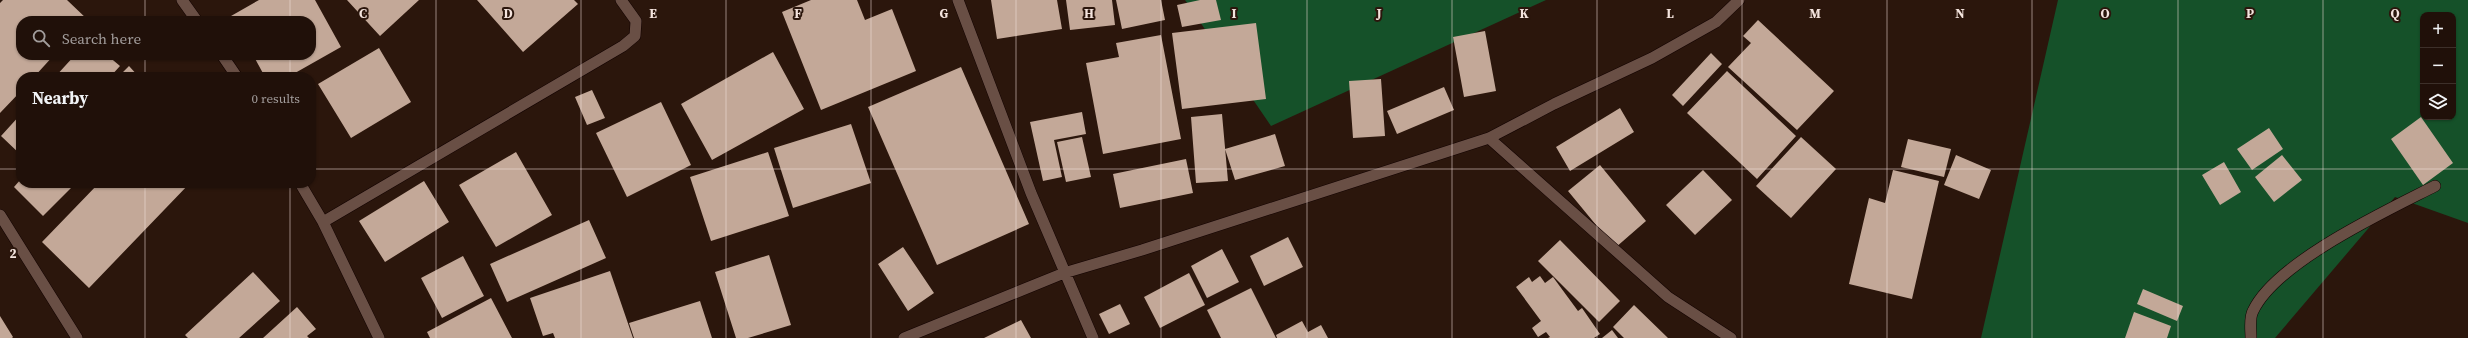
<!DOCTYPE html>
<meta charset="utf-8">
<style>
:root{--surface:#201009;--page:#281912;--text:#f1f3f6;--muted:#a29d9c;--line:#3d302a}
body{margin:0;font-family:"Source Serif 4",serif;background:var(--page);color:var(--text)}
.controls{position:absolute;right:12px;top:12px;display:grid;overflow:hidden;border-radius:8px;box-shadow:0 1px 3px #0004}
.controls button{width:36px;height:36px;display:grid;place-items:center;padding:0;border:0;border-bottom:1px solid var(--line);background:var(--surface);color:var(--text);font:20px sans-serif}
.list{margin:0;padding:0;list-style:none}
h2{display:flex;justify-content:space-between;align-items:center;height:52px;margin:0;padding:0 16px;font-size:17px}
h2 small{font-size:13px;font-weight:400;color:var(--muted)}
.icon{flex:none;width:22px;height:22px;fill:none;stroke:currentColor;stroke-width:2;stroke-linecap:round;stroke-linejoin:round}
.map{position:relative;flex:none;width:2468px;height:338px;overflow:hidden}
.search{position:absolute;background:var(--surface);box-shadow:0 1px 3px #0004;left:16px;top:16px;width:300px;height:44px;display:flex;align-items:center;gap:10px;box-sizing:border-box;padding:0 14px;border-radius:16px;color:var(--muted);font-size:15px}
.panel{position:absolute;background:var(--surface);box-shadow:0 1px 3px #0004;left:16px;top:72px;width:300px;height:116px;border-radius:16px}
.map>svg:first-child{display:block}
</style>
<div class="map">
<svg width="2468" height="338" viewBox="0 0 2468 338">
<rect width="100%" height="100%" fill="#2b160c"/>
<path fill="#155129" fill-rule="evenodd" d="M1185 0H1546L1271 126Z
M2058 0H2468V223L2395 197 2275 338H1981ZM2423 15H2453V117H2423Z"/>
<path fill="#c3a898" d="M3 0H67L88 20 21 21V55H54L34 77H21V91L0 113V3Z
M259 0H315L341 47 288 77H265L253 55H311V21H233L231 16Z
M347 0H419L380 36Z
M477 0H574L578 4 523 52Z
M811 0H857L865 20 892 9 916 71 821 110 782 12Z
M991 0H1057L1062 29 997 39Z
M1066 0H1112L1115 25 1070 30Z
M1116 0H1161L1165 20 1122 29Z
M1200 0H1216L1221 20 1182 27 1177 5Z
M1758 20 1834 91 1797 130 1728 67 1751 43 1743 36Z
M1256 23 1266 99 1182 109 1172 33Z
M1485 31 1496 91 1464 97 1453 37Z
M1161 35 1181 139 1103 154 1086 63 1119 57 1116 43Z
M379 48 411 102 351 138 318 84Z
M773 52 804 109 712 160 681 104Z
M1711 53 1722 64 1683 106 1672 95Z
M75 55H107L120 66 110 77H55Z
M129 66 139 77H118Z
M961 67 1029 224 937 265 868 107Z
M1727 71 1796 136 1757 179 1687 113Z
M1381 79 1385 136 1353 138 1349 81Z
M1444 87 1454 110 1397 134 1387 111Z
M592 90 605 118 587 125 575 97Z
M661 102 691 165 627 197 596 133Z
M1620 108 1634 132 1570 171 1556 147Z
M1082 112 1086 134 1054 140 1062 177 1043 181 1030 122Z
M21 114V155L1 136Z
M1222 114 1228 181 1196 183 1191 117Z
M2421 117 2453 163 2423 185 2391 139Z
M851 124 871 183 793 208 774 148Z
M2269 128 2283 149 2252 170 2237 149Z
M1275 134 1285 166 1235 180 1225 149Z
M1082 137 1091 177 1066 182 1057 142Z
M1801 137 1836 169 1791 218 1756 186Z
M1908 139 1951 149 1944 177 1901 167Z
M516 152 552 215 496 247 459 185Z
M768 152 789 216 711 241 690 177Z
M1956 155 1991 170 1979 199 1944 185Z
M2282 155 2302 180 2274 202 2255 177Z
M1186 159 1193 193 1120 208 1113 174Z
M2224 162 2241 192 2220 205 2202 175Z
M1600 165 1646 221 1615 248 1568 191Z
M1703 170 1732 200 1695 235 1666 205Z
M1893 170 1939 181 1912 299 1849 284 1869 198 1885 203Z
M21 179V183H76L43 216 14 187Z
M424 181 449 222 385 262 359 221Z
M99 183H190L89 288 42 242Z
M589 220 606 258 507 302 490 264Z
M1288 237 1303 267 1264 286 1250 256Z
M1560 240 1620 301 1599 322 1538 261Z
M903 247 934 293 908 311 878 264Z
M1222 249 1239 282 1207 298 1191 266Z
M769 255 791 325 748 338H736L715 272Z
M463 256 484 296 442 318 421 278Z
M610 271 633 338H555L553 333 543 336 530 298Z
M253 272 280 301 239 338H188L185 335Z
M1189 273 1205 305 1160 328 1144 297Z
M1540 276 1545 283 1553 277 1578 311 1582 308 1600 334 1594 338H1548L1550 337 1546 332 1538 337 1532 328 1541 321 1516 287 1529 277 1532 282Z
M1251 288 1276 338H1221L1207 310Z
M2143 289 2183 306 2177 321 2137 304Z
M491 298 512 338H430L427 332Z
M700 301 712 338H634L629 323Z
M1120 304 1130 324 1109 334 1099 314Z
M1634 305 1668 338H1624L1613 327Z
M297 307 316 329 307 336 309 338H263Z
M2134 312 2171 326 2167 338H2125Z
M0 316 13 337 12 338H0Z
M1021 320 1031 338H984Z
M1302 321 1308 332 1321 325 1328 338H1277L1276 335Z
M1612 330 1618 338H1602Z"/>
<g fill="none" stroke-linecap="round" stroke-linejoin="round">
<g stroke="#120200" stroke-width="12">
<path id="minor" d="M182 0 197 21
M958 0 1031 193 1093 338
M222 55 237 77
M1489 138 1668 297 1731 338
M300 183 323 222 379 338
M0 215 77 338
M323 222 623 46 635 36 636 21 621 0
M904 338 1064 273 1142 250 1489 138 1554 104 1652 58 1716 22 1739 0
M2251 338C2251 330 2249 318 2253 311 2276 262 2386 211 2435 186"/>
</g>
<use href="#minor" stroke="#694f45" stroke-width="11"/>
</g>
<path fill="none" stroke="#f4e4de" stroke-width="1" stroke-opacity="0.55" d="M145 0V21M290 0V21M436 0V338M581 0V338M726 0V338M871 0V338M1016 0V338M1161 0V338M1307 0V338M1452 0V338M1597 0V338M1742 0V338M1887 0V338M2032 0V338M2178 0V338M2323 0V338M145 55V77M290 55V77M0 169H21M311 169H2468M145 183V338M290 183V338"/>
<g font-size="13" text-anchor="middle" font-weight="bold" fill="#f4e4de" stroke="#2b160c" stroke-width="4" stroke-linejoin="round" paint-order="stroke">
<text x="363" y="18">C</text>
<text x="508" y="18">D</text>
<text x="653" y="18">E</text>
<text x="798" y="18">F</text>
<text x="944" y="18">G</text>
<text x="1089" y="18">H</text>
<text x="1234" y="18">I</text>
<text x="1379" y="18">J</text>
<text x="1524" y="18">K</text>
<text x="1670" y="18">L</text>
<text x="1815" y="18">M</text>
<text x="1960" y="18">N</text>
<text x="2105" y="18">O</text>
<text x="2250" y="18">P</text>
<text x="2395" y="18">Q</text>
<text x="13" y="258">2</text>
</g>
</svg>
<div class="controls">
<button>+</button>
<button>−</button>
<button><svg class="icon" aria-label="layers" viewBox="0 0 24 24"><path d="M12 4l9 5-9 5-9-5zM3 14l9 5 9-5"/></svg></button>
</div>
<div class="search"><svg class="icon" aria-label="search" viewBox="0 0 24 24"><circle cx="10" cy="10" r="6"/><path d="M15 15l6 6"/></svg>Search here</div>
<section class="panel">
<h2>Nearby<small>0 results</small></h2>
<ul class="list">
</ul>
</section>
</div>
